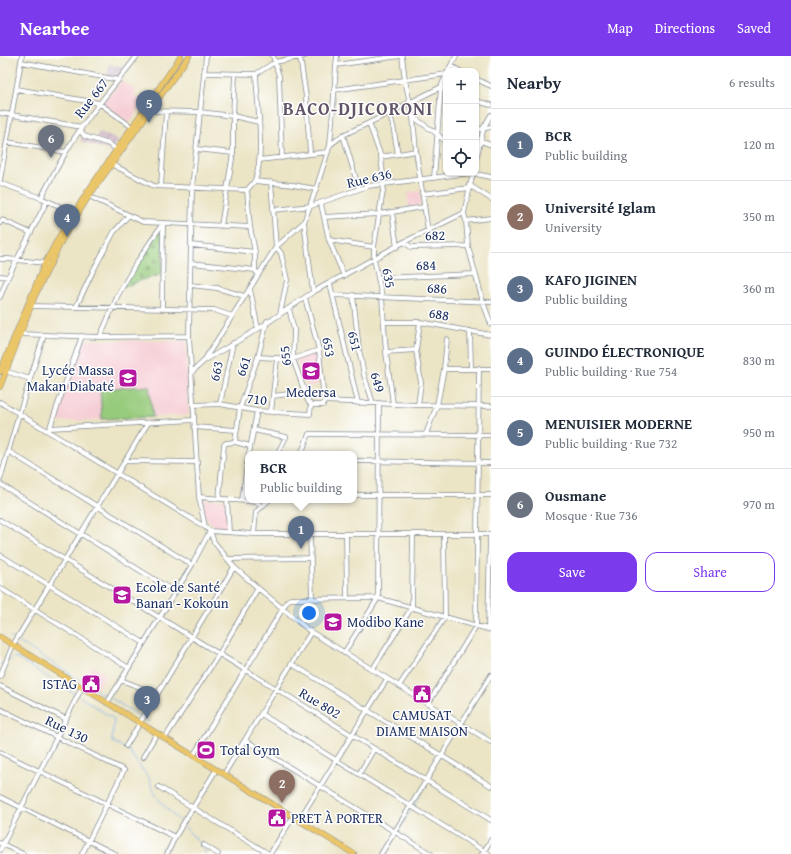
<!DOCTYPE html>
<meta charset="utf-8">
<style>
:root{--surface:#fff;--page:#f6f6f7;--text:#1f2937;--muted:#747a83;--line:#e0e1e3;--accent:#7c3aed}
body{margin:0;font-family:"Gentium Book Plus",serif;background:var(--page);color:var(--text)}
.controls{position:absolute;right:12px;top:12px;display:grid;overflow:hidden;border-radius:8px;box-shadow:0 1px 3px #0004}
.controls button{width:36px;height:36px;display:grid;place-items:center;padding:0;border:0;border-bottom:1px solid var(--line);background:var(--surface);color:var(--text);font:20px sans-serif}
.you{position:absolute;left:309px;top:557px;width:14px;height:14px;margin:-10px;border:3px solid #fff;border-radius:50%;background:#1a73e8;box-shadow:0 0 0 6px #1a73e833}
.badge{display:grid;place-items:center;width:26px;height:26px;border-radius:50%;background:var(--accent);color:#fff;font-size:13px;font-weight:700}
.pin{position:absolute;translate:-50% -33px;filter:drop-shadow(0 1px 2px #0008)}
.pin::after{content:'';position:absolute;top:21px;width:14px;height:12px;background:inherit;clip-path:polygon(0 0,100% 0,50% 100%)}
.popup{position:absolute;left:245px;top:395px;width:112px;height:52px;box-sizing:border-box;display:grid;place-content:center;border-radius:8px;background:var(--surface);filter:drop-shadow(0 1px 3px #0005);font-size:13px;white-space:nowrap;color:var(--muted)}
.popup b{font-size:15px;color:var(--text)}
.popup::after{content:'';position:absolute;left:50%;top:100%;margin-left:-8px;border:8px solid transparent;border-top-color:var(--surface)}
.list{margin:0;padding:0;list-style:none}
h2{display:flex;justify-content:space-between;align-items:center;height:52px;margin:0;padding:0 16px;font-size:17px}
h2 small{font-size:13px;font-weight:400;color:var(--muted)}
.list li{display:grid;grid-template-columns:26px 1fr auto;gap:12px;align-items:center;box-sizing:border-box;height:72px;padding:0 16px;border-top:1px solid var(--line)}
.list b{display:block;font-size:15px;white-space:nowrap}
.list p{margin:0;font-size:13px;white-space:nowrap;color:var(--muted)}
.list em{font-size:13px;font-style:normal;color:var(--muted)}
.actions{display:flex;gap:8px;padding:12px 16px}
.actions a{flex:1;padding:9px 0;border:1px solid var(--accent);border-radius:12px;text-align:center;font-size:14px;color:var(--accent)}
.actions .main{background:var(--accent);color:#fff}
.icon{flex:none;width:22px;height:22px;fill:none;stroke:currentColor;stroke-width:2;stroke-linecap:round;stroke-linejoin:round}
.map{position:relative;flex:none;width:491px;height:798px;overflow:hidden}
header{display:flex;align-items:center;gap:24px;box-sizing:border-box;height:56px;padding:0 20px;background:var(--accent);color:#fff}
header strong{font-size:19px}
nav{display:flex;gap:22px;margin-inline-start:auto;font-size:14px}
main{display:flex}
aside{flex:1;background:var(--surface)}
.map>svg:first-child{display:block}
</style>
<header>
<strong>Nearbee</strong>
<nav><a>Map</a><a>Directions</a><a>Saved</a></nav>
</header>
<main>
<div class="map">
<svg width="491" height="798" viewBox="0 0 491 798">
<defs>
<pattern id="industrial-furrows" width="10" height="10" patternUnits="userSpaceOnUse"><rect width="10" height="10" fill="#d1bdc9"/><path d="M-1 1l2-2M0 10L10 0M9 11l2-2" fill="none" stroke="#a99aa6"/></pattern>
<pattern id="cemetery-stones" width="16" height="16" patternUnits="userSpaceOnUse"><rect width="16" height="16" fill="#97cb7c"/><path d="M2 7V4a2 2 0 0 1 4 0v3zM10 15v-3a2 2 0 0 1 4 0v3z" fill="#7aa569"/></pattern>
</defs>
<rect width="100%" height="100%" fill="#fff"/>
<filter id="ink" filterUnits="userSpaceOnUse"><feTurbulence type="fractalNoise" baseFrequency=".025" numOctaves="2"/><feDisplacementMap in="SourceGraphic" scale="8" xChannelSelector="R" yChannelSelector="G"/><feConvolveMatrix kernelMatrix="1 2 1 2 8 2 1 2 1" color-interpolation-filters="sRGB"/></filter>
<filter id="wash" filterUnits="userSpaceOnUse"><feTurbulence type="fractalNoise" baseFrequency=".012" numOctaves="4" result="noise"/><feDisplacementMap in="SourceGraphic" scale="16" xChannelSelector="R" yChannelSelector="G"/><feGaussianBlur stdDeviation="0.9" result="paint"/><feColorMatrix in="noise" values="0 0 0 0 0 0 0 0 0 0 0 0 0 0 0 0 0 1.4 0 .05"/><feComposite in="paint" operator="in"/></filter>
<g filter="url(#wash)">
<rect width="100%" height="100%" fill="#ebe4c5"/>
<path fill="#f6cfd6" d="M122 25 137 35 134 40 143 45 130 67 102 47Z
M420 135 422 149 409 151 408 137Z
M81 284 186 285 189 359 54 366Z
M319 296 321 327 307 331 296 303Z
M203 443 227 444 228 473 216 472 204 460Z
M92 610 106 618 97 633 83 624Z"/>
<path fill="url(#industrial-furrows)" d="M109 8 124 11 118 22 107 20Z
M99 76 119 84 111 95 80 85 85 77 95 83Z"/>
<path fill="#97cb7c" stroke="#597d6d" d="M149 330 153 361 102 363 100 333Z"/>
<path fill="url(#cemetery-stones)" stroke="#597d6d" d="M163 167 162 219 147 222 122 232Z"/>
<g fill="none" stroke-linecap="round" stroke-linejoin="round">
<path stroke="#7eafe9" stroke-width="1" d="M10 581 14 584
M17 585 108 641
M8 605 15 601 77 639
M0 608 4 607
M80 641 114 663 112 685 128 694 150 724C153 742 169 754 181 767
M111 642 142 662
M145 664 149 666
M478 676 485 680
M414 750 420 739
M183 769 201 789 206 798
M398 775 412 752
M384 798 396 778"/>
</g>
</g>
<g filter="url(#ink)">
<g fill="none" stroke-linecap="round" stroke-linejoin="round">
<g stroke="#838a92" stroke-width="5.5">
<path id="minor" d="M273 0 279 20 282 102
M337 0 336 9 400 0
M402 0 405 24 413 61 416 95 428 175
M300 1 306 41 310 97
M21 6 119 24
M451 10 460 15
M448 15 456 0
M204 17 256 18
M476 23 491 30
M16 33 99 47 132 71
M334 34 446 18
M476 45 491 49
M148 55 200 56 233 60 259 66
M389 56 393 70 398 98
M0 57 82 71
M413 61 436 77 446 86
M369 67 381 101 384 128 374 191V203L382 241 386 296 393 348
M80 74 84 80 109 88 116 93
M476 74 491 71
M343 79 359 133
M481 85 491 89
M7 86 66 96
M330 89 343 79 369 67 441 31 446 35
M196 93 233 97
M381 101 416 95
M476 103 484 71 491 59
M259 104 328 96
M111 108 154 130 247 134
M471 117 491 121
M473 117 464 157 466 165 468 190 483 246 491 268
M434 122 441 31 446 19
M0 124 22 0
M271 126 276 191 281 197 287 224 280 258
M0 127 41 142 77 158
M469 129 491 143
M161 130 166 56
M316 133 330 89 333 54 336 9
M422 138 469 132
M89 140 143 166 250 171
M41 142C49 127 57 111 66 96 86 61 113 32 137 0
M321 148 329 184 344 220
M274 154 311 150 368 130 470 117
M392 156 397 191
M324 161 379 158 424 151
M466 165 491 162
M304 166 313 236
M0 167 2 164 31 177
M221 170 233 97V60L235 18
M329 184 374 191
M404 186 411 191 468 190
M191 189 255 196
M0 203H8L45 207 49 209
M191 207 255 214
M258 218 255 214V196L250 171 247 134C249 131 253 128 255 124 265 100 257 45 256 18L275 6 305 0
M0 220 8 221
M378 222 475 218
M330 228 358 347
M190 229 217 232 244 240
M250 233 258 273
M333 239 491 246
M353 239 359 293 364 319 373 347
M0 241 8 221 47 145
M305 242 319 294 324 345
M31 250 214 254 232 260
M76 251 93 215 114 176 129 159
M289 252 294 274 293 303 308 345 311 349H323L324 345
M162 253 163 168
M384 266H420L491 279
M470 275 471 312
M18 278 100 281 189 280
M100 281 118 239 135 209 163 167
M386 296 416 294
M258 301 293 303 319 294
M205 303 276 191 304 166 316 133 293 129 255 125
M444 313 447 283
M5 315 30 323
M191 317 204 305 258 273 313 236 404 186 464 157
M273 340 305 336
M324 345 418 349 491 350
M0 346 205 471 210 475 214 486 234 511 258 532 311 576 491 686
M220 348 233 287
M193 349 220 348 257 355 310 358 311 349
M418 349 421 327 416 294 420 266
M271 356 277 303
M194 371 236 374
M50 372 194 364
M49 374 82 280
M254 374 286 381 277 398
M426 378 437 349 444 313H491
M235 386 240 352 258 301 267 265
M8 395 192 509
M249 398 257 355
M301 398 309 378 491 379
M125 405 197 406
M354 405 491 407
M0 424 19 358 44 279
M0 428 175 536
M354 439H491
M199 441 257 446 262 451
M219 443 224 389 226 387 235 386 250 390
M227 443 229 476
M242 444 248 402
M0 464 491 764
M205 471 199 441 189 280 192 132 206 0
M210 475 254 478H491
M254 478 256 456 269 444
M310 478 312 542
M346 478 347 542
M0 499 144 587
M227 503 311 502
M0 532 129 612
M488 573 490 478
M344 597 378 542 379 347
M292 608 491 730
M372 614 412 551 413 478
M0 620 13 589 148 367
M121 624 147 634 157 639
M0 630 66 663
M399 630 445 561 444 478
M107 647 192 509 210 475
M428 648 476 570 479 312
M0 653 124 714 82 798
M261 658 489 798
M165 682 219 598 258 532
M245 684 431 798
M126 690 234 511
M0 696 175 781
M193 700 288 544 291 543 378 542 491 574
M143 701 157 677
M224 718 311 576
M359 718 374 693
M159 731 269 798
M0 741 115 798
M299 764 387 623
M0 787 23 798
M204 789 218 798
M0 794 82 631
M167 798 175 781 216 714
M270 798 293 761
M381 798 491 619
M482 798 491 784"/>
</g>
<g stroke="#838a92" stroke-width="6">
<path id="major" d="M0 316 45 207 59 181 86 138 181 0
M0 331 34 242 63 182 89 140 189 0
M0 581 354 798"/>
</g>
<use href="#minor" stroke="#fff" stroke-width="4"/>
<use href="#major" stroke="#ebc669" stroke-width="5"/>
</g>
</g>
<defs>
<g id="school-square" transform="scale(1)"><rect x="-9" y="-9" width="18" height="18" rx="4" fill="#b5179e" stroke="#fff"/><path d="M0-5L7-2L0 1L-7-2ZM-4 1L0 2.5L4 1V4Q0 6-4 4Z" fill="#fff"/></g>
<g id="university-square" transform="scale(1)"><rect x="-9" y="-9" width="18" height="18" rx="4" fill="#b5179e" stroke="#fff"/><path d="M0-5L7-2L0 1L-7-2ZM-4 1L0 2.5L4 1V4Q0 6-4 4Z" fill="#fff"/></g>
<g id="civic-square" transform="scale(1)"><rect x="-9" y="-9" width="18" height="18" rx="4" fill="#b5179e" stroke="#fff"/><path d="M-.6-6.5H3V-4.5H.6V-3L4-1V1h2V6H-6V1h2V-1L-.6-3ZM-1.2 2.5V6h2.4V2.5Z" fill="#fff"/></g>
<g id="stadium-square" transform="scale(1)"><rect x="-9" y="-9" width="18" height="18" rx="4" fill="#b5179e" stroke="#fff"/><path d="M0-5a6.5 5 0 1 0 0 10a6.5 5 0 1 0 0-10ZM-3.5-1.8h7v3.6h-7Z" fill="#fff"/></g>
</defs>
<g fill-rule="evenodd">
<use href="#school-square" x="311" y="315"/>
<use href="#school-square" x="128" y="322"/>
<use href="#university-square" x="122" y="539"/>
<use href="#university-square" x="333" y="566"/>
<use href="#civic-square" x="91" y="628"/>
<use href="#civic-square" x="422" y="638"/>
<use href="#stadium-square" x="206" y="694"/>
<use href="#civic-square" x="277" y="762"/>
</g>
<g text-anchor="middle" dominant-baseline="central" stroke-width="3" stroke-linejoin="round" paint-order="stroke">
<g font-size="14" fill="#1b2f5e" stroke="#fff">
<text transform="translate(91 42) rotate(-52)">Rue 667</text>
<text transform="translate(369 122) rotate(-13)">Rue 636</text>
<text transform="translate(435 179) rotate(-1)">682</text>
<text transform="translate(426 209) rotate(-2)">684</text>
<text transform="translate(389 222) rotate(79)">635</text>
<text transform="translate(437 232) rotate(3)">686</text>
<text transform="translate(439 258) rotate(10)">688</text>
<text transform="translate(355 285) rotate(77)">651</text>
<text transform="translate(329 291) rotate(80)">653</text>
<text transform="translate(285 300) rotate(-96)">655</text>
<text transform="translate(243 310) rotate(-71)">661</text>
<text transform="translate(216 315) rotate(-78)">663</text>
<text transform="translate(378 326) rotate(73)">649</text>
<text transform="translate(257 343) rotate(7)">710</text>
<text transform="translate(320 647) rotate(31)">Rue 802</text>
<text transform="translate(67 673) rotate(26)">Rue 130</text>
</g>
<g font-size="14" fill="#1b2f5e" stroke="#fff" text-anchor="start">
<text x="114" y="314" text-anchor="end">Lycée Massa<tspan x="114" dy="16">Makan Diabaté</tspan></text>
<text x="311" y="336" text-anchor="middle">Medersa</text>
<text x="136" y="531">Ecole de Santé<tspan x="136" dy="16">Banan - Kokoun</tspan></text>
<text x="347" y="566">Modibo Kane</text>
<text x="77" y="628" text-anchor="end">ISTAG</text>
<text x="422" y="659" text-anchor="middle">CAMUSAT<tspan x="422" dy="16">DIAME MAISON</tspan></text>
<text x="220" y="694">Total Gym</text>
<text x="291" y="762">PRET À PORTER</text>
</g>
<g font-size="18" font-weight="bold" letter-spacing="1" fill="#615466" stroke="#fff">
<text x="358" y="52">BACO-DJICORONI</text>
</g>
</g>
</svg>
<div class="controls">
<button>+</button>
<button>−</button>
<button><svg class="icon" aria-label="locate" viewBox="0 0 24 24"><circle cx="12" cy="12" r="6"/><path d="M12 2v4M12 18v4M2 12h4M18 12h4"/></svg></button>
</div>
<div class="you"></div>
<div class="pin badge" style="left:301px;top:493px;background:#5c6f8a">1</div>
<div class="popup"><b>BCR</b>Public building</div>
<div class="pin badge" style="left:282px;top:747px;background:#8d6e63">2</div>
<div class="pin badge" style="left:147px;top:663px;background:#5c6f8a">3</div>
<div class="pin badge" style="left:67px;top:181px;background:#5c6f8a">4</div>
<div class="pin badge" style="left:149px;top:67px;background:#5c6f8a">5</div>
<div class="pin badge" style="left:51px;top:102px;background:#6b7280">6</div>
</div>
<aside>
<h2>Nearby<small>6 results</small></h2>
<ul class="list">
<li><span class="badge" style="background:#5c6f8a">1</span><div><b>BCR</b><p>Public building</p></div><em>120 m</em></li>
<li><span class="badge" style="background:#8d6e63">2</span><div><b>Université Iglam</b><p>University</p></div><em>350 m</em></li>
<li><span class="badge" style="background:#5c6f8a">3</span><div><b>KAFO JIGINEN</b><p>Public building</p></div><em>360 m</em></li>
<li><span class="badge" style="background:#5c6f8a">4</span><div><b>GUINDO ÉLECTRONIQUE</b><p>Public building · Rue 754</p></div><em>830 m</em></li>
<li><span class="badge" style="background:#5c6f8a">5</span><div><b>MENUISIER MODERNE</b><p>Public building · Rue 732</p></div><em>950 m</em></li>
<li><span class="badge" style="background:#6b7280">6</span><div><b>Ousmane</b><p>Mosque · Rue 736</p></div><em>970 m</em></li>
</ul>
<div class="actions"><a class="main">Save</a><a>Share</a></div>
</aside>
</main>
